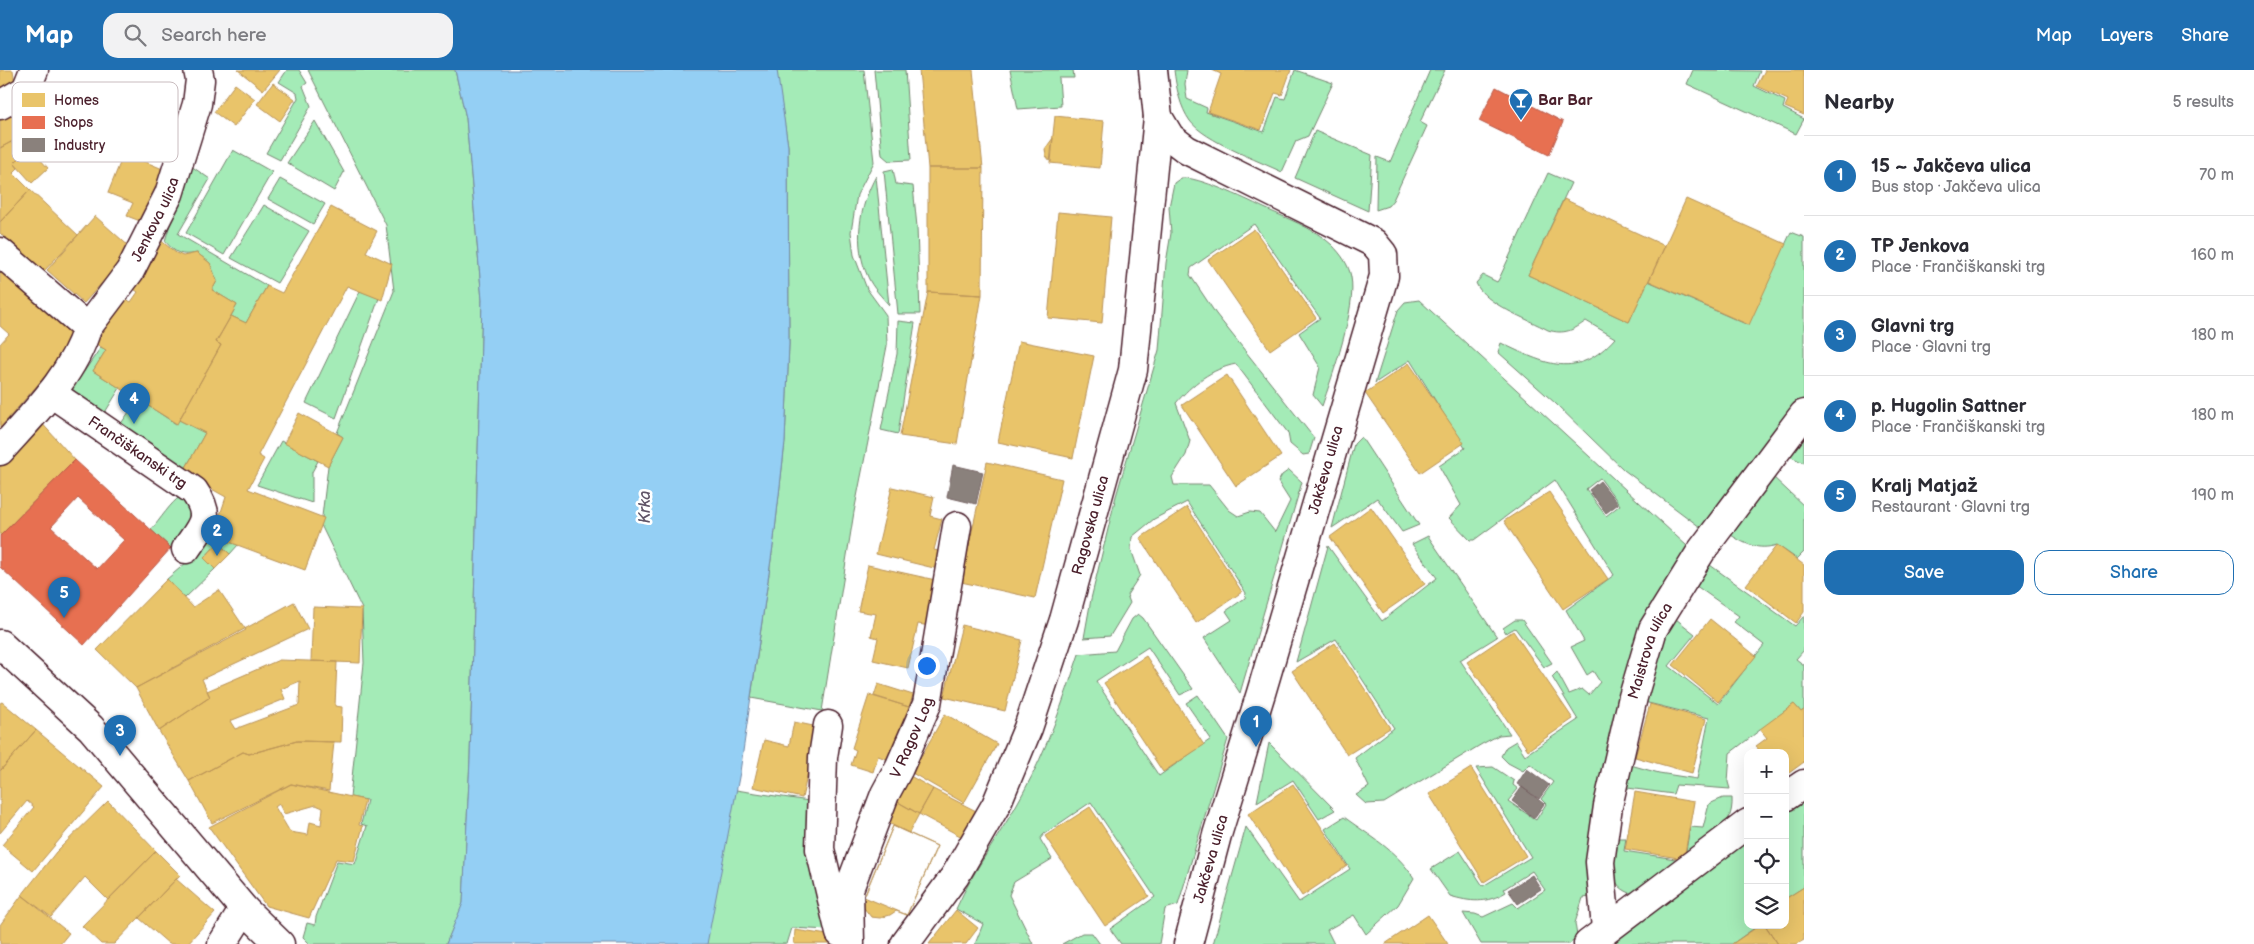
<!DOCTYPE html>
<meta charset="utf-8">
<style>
:root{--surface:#fff;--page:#f2f2f3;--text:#2b2b33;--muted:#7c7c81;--line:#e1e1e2;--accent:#1f6fb2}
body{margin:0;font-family:"Balsamiq Sans",sans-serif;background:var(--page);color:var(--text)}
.controls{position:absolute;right:15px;bottom:15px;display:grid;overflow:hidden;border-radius:10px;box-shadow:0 5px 20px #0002}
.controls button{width:45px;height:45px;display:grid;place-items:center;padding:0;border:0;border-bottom:1px solid var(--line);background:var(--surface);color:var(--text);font:25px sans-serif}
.you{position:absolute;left:926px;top:595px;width:18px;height:18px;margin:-12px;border:4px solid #fff;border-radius:50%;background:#1a73e8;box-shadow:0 0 0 8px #1a73e833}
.badge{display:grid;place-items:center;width:32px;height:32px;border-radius:50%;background:var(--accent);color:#fff;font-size:16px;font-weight:700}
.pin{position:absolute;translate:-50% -41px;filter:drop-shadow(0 1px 2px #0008)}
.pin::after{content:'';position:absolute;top:26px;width:18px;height:15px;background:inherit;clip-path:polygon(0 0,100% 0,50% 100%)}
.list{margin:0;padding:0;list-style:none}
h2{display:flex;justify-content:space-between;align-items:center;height:65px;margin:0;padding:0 20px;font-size:21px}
h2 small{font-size:16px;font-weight:400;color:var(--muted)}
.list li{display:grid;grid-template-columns:32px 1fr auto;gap:15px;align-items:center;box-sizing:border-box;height:80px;padding:0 20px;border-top:1px solid var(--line)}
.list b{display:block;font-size:19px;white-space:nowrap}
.list p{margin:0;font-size:16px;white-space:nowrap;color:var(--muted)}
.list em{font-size:16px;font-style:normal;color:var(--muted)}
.actions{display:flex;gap:10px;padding:15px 20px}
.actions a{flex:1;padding:11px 0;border:1px solid var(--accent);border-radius:15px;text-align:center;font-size:18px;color:var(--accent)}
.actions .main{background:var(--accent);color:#fff}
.icon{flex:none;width:28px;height:28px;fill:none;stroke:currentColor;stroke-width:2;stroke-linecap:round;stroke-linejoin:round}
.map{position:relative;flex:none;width:1804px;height:874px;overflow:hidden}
header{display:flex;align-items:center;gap:30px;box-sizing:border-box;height:70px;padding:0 25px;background:var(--accent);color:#fff}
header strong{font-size:24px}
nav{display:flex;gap:28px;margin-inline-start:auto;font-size:18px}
.search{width:350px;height:45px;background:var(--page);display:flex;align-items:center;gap:12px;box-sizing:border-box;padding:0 18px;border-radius:15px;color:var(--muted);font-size:19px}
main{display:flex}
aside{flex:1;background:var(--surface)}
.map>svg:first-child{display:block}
</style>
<header>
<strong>Map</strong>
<div class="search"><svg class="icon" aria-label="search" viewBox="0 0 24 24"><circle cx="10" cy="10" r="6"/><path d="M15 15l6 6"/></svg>Search here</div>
<nav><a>Map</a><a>Layers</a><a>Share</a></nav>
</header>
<main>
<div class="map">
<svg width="1804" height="874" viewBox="0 0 1804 874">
<rect width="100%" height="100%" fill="#fff"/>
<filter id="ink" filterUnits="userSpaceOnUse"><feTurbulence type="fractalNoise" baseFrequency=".02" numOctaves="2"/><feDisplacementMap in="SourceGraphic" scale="10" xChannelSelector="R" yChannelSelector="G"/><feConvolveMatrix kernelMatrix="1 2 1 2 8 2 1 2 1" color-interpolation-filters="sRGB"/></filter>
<g filter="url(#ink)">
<path fill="#a4ebb7" stroke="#778571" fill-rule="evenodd" d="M287 0H299L307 13 303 16 311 36 280 90 266 83 298 28 297 23 279 12Z
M308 0H455L466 48 482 230 470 689 463 834 446 874H310L303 867 307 853 315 855 316 847 337 791 355 794 367 756 361 754 367 730 350 727 364 593 362 539 321 455 328 396 343 367 337 363 394 221 386 155Z
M776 0H864L874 92 857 125 851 162 854 185 867 219 886 245 887 276 854 442 822 641 751 628 774 469 785 372 789 274 788 76Z
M874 0H905L911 90 889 91 882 85Z
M1010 0H1073L1074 8H1059L1061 36 1018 39Z
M1174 0H1187L1185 14 1187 29 1207 38 1206 42 1264 62 1277 27 1285 29 1295 0 1333 13 1308 66 1296 71 1282 102C1259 91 1205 71 1190 51 1180 37 1176 17 1174 0Z
M1430 0H1445L1420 52 1427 56 1393 130 1388 136 1376 140 1377 87 1390 92Z
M1693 0 1760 1 1754 16 1785 31 1783 38 1804 49 1796 64 1687 14Z
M315 51 344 102 334 121 287 93Z
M1315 61 1372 85 1368 141 1295 108Z
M233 80 272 102 224 185 186 163Z
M188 94 210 109 178 164 267 216 246 253 231 246 237 235 212 220 217 211 210 193 197 183C181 186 176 184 165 171Z
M893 99 896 114 913 116 917 157 920 244H898L884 101Z
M1548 103 1571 113 1528 205 1629 252 1648 211 1748 255 1791 162 1804 167V335L1708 463 1624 400 1555 333 1498 282 1501 273C1545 294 1577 311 1615 268L1586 251C1574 260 1564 265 1548 260 1528 249 1484 234 1476 213L1483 205 1497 212 1499 209Z
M876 106 889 235C882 227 872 217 868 207 853 174 859 137 876 106Z
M1181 108C1197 106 1246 129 1262 137 1285 148 1313 157 1332 175 1341 184 1349 195 1351 207 1357 237 1332 307 1322 336L1313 325 1320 297 1299 263 1320 248 1254 154 1191 198 1190 205 1216 244 1314 368 1309 384 1303 385 1290 374 1288 363 1236 294C1211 299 1192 314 1176 333L1190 371 1186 385 1172 407 1174 415H1209L1229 440 1238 446 1250 442 1260 443 1275 462 1290 431 1278 412 1282 405 1289 400 1302 412 1240 623 1204 568 1232 550 1226 541 1245 528 1246 523 1187 432 1154 449 1132 467 1131 479 1140 505 1127 525 1130 533 1110 566 1084 568 1091 529 1116 426 1159 280 1166 193 1171 163 1169 137 1174 113Z
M280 109 325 134 313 154 268 129Z
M264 135 309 161 277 213 231 188Z
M360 221 379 228 336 348 306 333Z
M1419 230 1687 476 1689 483 1647 549 1590 827 1583 828 1575 853 1577 866 1570 874H1481L1463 843 1475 844 1483 847 1513 833 1518 838 1545 820 1532 801 1504 819 1506 822C1487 834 1470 832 1450 826L1431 799 1460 781 1483 816 1531 787 1476 698 1493 697 1514 711 1513 715 1518 719 1508 731 1536 750 1546 734 1541 729 1553 712 1530 694 1523 701 1508 693 1501 686 1506 677 1516 671 1525 685 1578 650 1552 607 1557 602 1569 624 1582 619 1589 625 1600 612 1593 601 1587 605 1571 577 1584 571 1566 540 1614 505 1555 410 1474 470H1470L1449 448 1461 435 1439 396 1465 378 1410 290 1375 313 1398 240 1405 232ZM1600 408 1620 435 1606 446 1586 419Z
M898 251 915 253 898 364 881 360 897 284Z
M101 277 106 280 93 301 120 318 104 344 72 319Z
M138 329 176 354 179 350 205 363 183 403 120 355Z
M1804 363V393L1787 385Z
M1361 367 1419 455 1402 462 1377 428 1332 458 1354 374Z
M281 371 318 391 312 402V433L257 415Z
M1772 406 1804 436V482L1797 489 1777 475C1758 481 1744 474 1728 463Z
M180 427 189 435V452L171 478 151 460C159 451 172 431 180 427Z
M213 466 238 475 230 484 218 473 204 488 215 499 185 528 167 509 193 487Z
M1428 466 1497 567 1460 590 1510 664 1499 665 1482 674 1384 733 1366 734 1356 725 1369 717 1355 688 1394 658 1336 569 1296 592 1328 476 1382 551 1437 508 1412 474Z
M1710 495 1795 556 1804 546V580L1796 589 1804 595V640L1801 642 1794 634 1730 683 1728 712 1730 719 1676 715 1673 724 1620 717 1627 694 1659 703 1697 709 1709 648 1640 631 1661 561 1676 549 1695 564 1669 596 1718 634 1764 575 1734 552 1739 546 1692 513Z
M1138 544 1143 548 1193 619 1180 625 1148 577 1096 611 1159 706 1211 669 1186 633 1198 625 1228 669 1178 835 1165 839 1159 874H1121L1110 859 1155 827 1091 732 1044 764 1040 769 1052 789 1014 812 1009 825 1033 874H975L983 854 956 839C974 798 1002 763 1023 723 1047 679 1063 632 1079 584L1115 581 1132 549Z
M1515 550H1522L1552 593 1544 597 1515 558 1506 563 1503 558Z
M1269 673 1335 740 1319 749 1293 710 1257 732Z
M736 720 809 731 828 860 792 858 787 874H705Z
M1723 728H1732C1734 760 1708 770 1685 787L1690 757 1703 758 1709 734Z
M1804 730V817L1785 829V743Z
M1344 747C1371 767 1395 779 1414 808L1398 835 1366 864 1354 845 1327 860 1334 874H1213L1246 757 1299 832 1350 799 1325 759Z
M1619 768H1626L1624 781 1682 790 1640 820 1630 823C1607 814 1612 792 1614 772Z
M1748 768V855L1756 857 1732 874H1607Z
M1082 863H1092L1100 874H1062Z"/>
<path fill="#94cff4" stroke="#7689a4" d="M455 0H777L788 76 789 274 785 372 774 469 740 702 707 874H446L463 833 470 689 482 230 466 48Z"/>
<path fill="#e9c46a" stroke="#b99257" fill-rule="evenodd" d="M0 0H13L16 21 0 28Z
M238 0H280L263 20Z
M919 0H973L983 98H928Z
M1212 0H1291L1282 25 1275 23 1261 60 1208 42 1221 4Z
M1804 0V45L1785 37 1788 30 1757 16 1765 0Z
M44 13 61 45 0 78V37Z
M273 13 295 29 280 51 257 34Z
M235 14 255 29 234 57 214 42Z
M1055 46 1104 51 1100 98 1050 93Z
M1053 68 1051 92 1046 86 1045 79Z
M11 72 21 86 14 93 18 98 13 103 30 120 0 152V78Z
M30 78 48 98 32 113 14 93Z
M124 83 170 102 148 154 127 146 133 133 108 123Z
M928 98H983L982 225 928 222Z
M30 120 78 165 42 203 0 163V152Z
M1564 129 1665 176 1629 252 1528 205Z
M1686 129 1786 174 1749 255 1649 211Z
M331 137 377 161 366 182 392 194 382 230 347 216 258 385 264 389 248 419 324 448 305 500 213 466 226 427 183 403 205 363 179 350 221 275 216 272 231 246 246 253 267 216 282 223Z
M1058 142 1111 147 1102 253 1048 248Z
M95 146 132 179 84 233 47 200Z
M1254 159 1316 248 1270 280 1208 190Z
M159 169 176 183 183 186 197 183 210 193 217 211 212 220 237 235 216 272 221 275 177 354 93 301 106 280 88 269 116 223 131 232 138 222 131 217Z
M0 195 81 265 0 358V274L9 264 0 256Z
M928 222 982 225 957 374 900 366Z
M1019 271 1094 286 1073 388 998 372Z
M1409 293 1464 373 1420 403 1365 323Z
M1227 305 1281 386 1236 416 1182 335Z
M299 343 343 367 328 396 284 373Z
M39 350 75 390 0 466V394Z
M987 392 1062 409 1035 528 961 512Z
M892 417 934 427 930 446 942 449 934 480 942 482 938 499 876 484Z
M1549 422 1608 509 1563 539 1504 451Z
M1187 437 1242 522 1196 553 1140 468Z
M1371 437 1425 514 1383 543 1330 467Z
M218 473 230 484 215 499 204 488Z
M1777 475 1804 495V542L1796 553 1746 515Z
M868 495 940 511 930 556 918 554 908 598 873 590 878 568 871 566 876 544 858 541Z
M167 509 193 537 219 520 246 560 136 618 97 580Z
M294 532 308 559 202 609 210 627 159 661 136 618Z
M313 537 362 539 360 593 311 591Z
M1710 549 1756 586 1718 632 1673 595Z
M962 555 1022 570 1005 641 944 627Z
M1513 561 1573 649 1528 680 1467 592Z
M1335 573 1390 658 1347 685 1292 601Z
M1146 586 1204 675 1163 702 1104 613Z
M279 590 337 592 335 636 342 637 341 672 297 671 249 684 243 682 189 711 159 661 210 627 207 621ZM300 611 299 635 235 659 230 651 285 629 281 619Z
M878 614 913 625 909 637 874 626Z
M869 625 909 637 892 691 878 686 873 702 851 695 856 680 852 678Z
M2 632 36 660 0 701V633Z
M1650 634 1706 649 1692 703 1635 687Z
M1794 634 1801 642 1804 640V692L1785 706V683H1761L1756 676 1767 668 1760 659Z
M945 644 997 674 964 733 912 703Z
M794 652 818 657 802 728 753 717 764 670 789 676Z
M36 660 104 717 33 801 2 775 34 737 27 731 0 763V701Z
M297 671 334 672 329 721 291 714 212 753 189 711 243 682 249 684Z
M1471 698 1526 786 1484 812 1429 724Z
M905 703 933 719 919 744 891 728Z
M291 714 365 730 359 755 363 756 354 791 336 789 309 848 266 836 209 757ZM279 734 284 744 316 735 323 738 321 755 310 752 308 765 290 762 275 737Z
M1293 714 1347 796 1302 826 1248 744Z
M933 719 980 743 964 768 919 744Z
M1635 722 1694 732 1684 789 1625 779Z
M891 728 919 744 909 763 882 750Z
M108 731 156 781 108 830 85 807 51 847 22 825 56 782Z
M1090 737 1149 826 1105 856 1045 766Z
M893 756 937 776 907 845 864 827Z
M893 756 937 776 907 845 896 841 890 845 880 848 871 847 861 834Z
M156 781 180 805 114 874H101L82 856Z
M176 809 215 843 187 874H169L139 848Z
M1804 817V870L1797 874H1778L1765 855H1785V829Z
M22 825 69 863 60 874H0V855Z
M956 840 978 858 966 874H929Z
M1428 845 1448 874H1385Z
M1760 855H1765L1778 874H1732Z
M795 860 828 865 832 874H794Z"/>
<path fill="#e76f51" stroke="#b85746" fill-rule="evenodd" d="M1496 17 1563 52 1549 85 1479 51Z
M75 390 171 478 84 575 0 497V466ZM78 428 124 470 97 499 51 457Z"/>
<path fill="#8a817c" stroke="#776464" d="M953 395 983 402 976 434 947 427Z
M1600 411 1618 434 1606 443 1589 420Z
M1527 699 1549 715 1539 729 1517 714Z
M1522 717 1544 734 1534 748 1512 731Z
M1532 805 1541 819 1518 834 1508 820Z"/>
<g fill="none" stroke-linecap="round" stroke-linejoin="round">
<g stroke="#4a1f2b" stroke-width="31">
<g id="street">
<path d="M0 35 26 20 34 0"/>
<path d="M1158 47 1170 67 1187 80 1374 173 1383 184 1384 206 1261 623 1217 765 1188 874"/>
<path d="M0 182 87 258C73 306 32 345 0 381"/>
<path id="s1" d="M87 258 130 201 169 124 197 34 200 10 198 0"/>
<path id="s2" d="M51 323 194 421C213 448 202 455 186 479"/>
<path d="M0 574 91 658 244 839 280 874"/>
<path d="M828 655 823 687 820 779 840 863"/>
<path d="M1785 727 1804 714"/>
<path id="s3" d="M1606 859 1600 792 1608 736 1633 627 1653 559 1702 480 1804 344"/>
<path d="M222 874 244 839"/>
<path id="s4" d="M850 874 849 819 885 724 899 698 927 634 957 456"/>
<path id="s5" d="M905 874 955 806 996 735 1028 658 1064 550 1133 300 1158 47 1153 0"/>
<path d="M1588 874 1748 753"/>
</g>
</g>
<use href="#street" stroke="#fff" stroke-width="28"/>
</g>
</g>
<defs>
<g id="bar-pin" transform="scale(1.25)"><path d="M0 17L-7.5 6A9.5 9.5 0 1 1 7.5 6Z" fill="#1f6fb2" stroke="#fff"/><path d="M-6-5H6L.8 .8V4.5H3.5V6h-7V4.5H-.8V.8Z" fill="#fff"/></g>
</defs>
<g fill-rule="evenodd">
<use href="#bar-pin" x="1521" y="30"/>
</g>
<g text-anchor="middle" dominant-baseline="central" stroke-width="5" stroke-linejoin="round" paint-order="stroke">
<g font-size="15" font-weight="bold" fill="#4a1f2b" stroke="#fff" text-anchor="start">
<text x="1538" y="30">Bar Bar</text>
</g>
<g font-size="15" fill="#4a1f2b" stroke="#fff">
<text stroke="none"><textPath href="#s1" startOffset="129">Jenkova ulica</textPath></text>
<text stroke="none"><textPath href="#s2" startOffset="105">Frančiškanski trg</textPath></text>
<text transform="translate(1326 400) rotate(-74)">Jakčeva ulica</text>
<text stroke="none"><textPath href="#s5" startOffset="462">Ragovska ulica</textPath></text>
<text stroke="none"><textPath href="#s3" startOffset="285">Maistrova ulica</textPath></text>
<text stroke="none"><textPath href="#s4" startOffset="219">V Ragov Log</textPath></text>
<text transform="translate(1211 789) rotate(-74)">Jakčeva ulica</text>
</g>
<g font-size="16" font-style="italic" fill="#605467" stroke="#fff">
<text transform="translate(645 437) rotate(-90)">Krka</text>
</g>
</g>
<rect x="12" y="12" width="166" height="80" rx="8" fill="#fff" stroke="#c9bcbf" stroke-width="1"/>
<rect x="22" y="23" width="23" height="14" fill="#e9c46a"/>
<rect x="22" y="46" width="23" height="13" fill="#e76f51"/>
<rect x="22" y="68" width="23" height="14" fill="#8a817c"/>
<g font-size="14" fill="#4a1f2b">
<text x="54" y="35">Homes</text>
<text x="54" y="57">Shops</text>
<text x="54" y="80">Industry</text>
</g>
</svg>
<div class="controls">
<button>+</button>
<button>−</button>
<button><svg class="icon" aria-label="locate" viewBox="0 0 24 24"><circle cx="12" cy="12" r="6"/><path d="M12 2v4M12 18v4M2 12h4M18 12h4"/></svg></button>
<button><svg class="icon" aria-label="layers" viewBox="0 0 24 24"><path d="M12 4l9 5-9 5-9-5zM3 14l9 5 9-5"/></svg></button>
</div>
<div class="you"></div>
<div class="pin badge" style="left:1256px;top:677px">1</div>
<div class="pin badge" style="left:217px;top:486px">2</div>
<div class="pin badge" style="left:120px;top:686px">3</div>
<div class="pin badge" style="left:134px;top:354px">4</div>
<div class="pin badge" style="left:64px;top:548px">5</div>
</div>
<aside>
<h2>Nearby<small>5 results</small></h2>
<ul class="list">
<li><span class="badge">1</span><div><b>15 ~ Jakčeva ulica</b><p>Bus stop · Jakčeva ulica</p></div><em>70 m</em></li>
<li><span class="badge">2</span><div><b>TP Jenkova</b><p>Place · Frančiškanski trg</p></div><em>160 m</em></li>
<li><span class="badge">3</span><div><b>Glavni trg</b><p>Place · Glavni trg</p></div><em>180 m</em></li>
<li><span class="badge">4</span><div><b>p. Hugolin Sattner</b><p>Place · Frančiškanski trg</p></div><em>180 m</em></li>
<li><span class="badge">5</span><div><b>Kralj Matjaž</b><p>Restaurant · Glavni trg</p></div><em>190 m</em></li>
</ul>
<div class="actions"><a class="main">Save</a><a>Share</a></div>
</aside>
</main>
